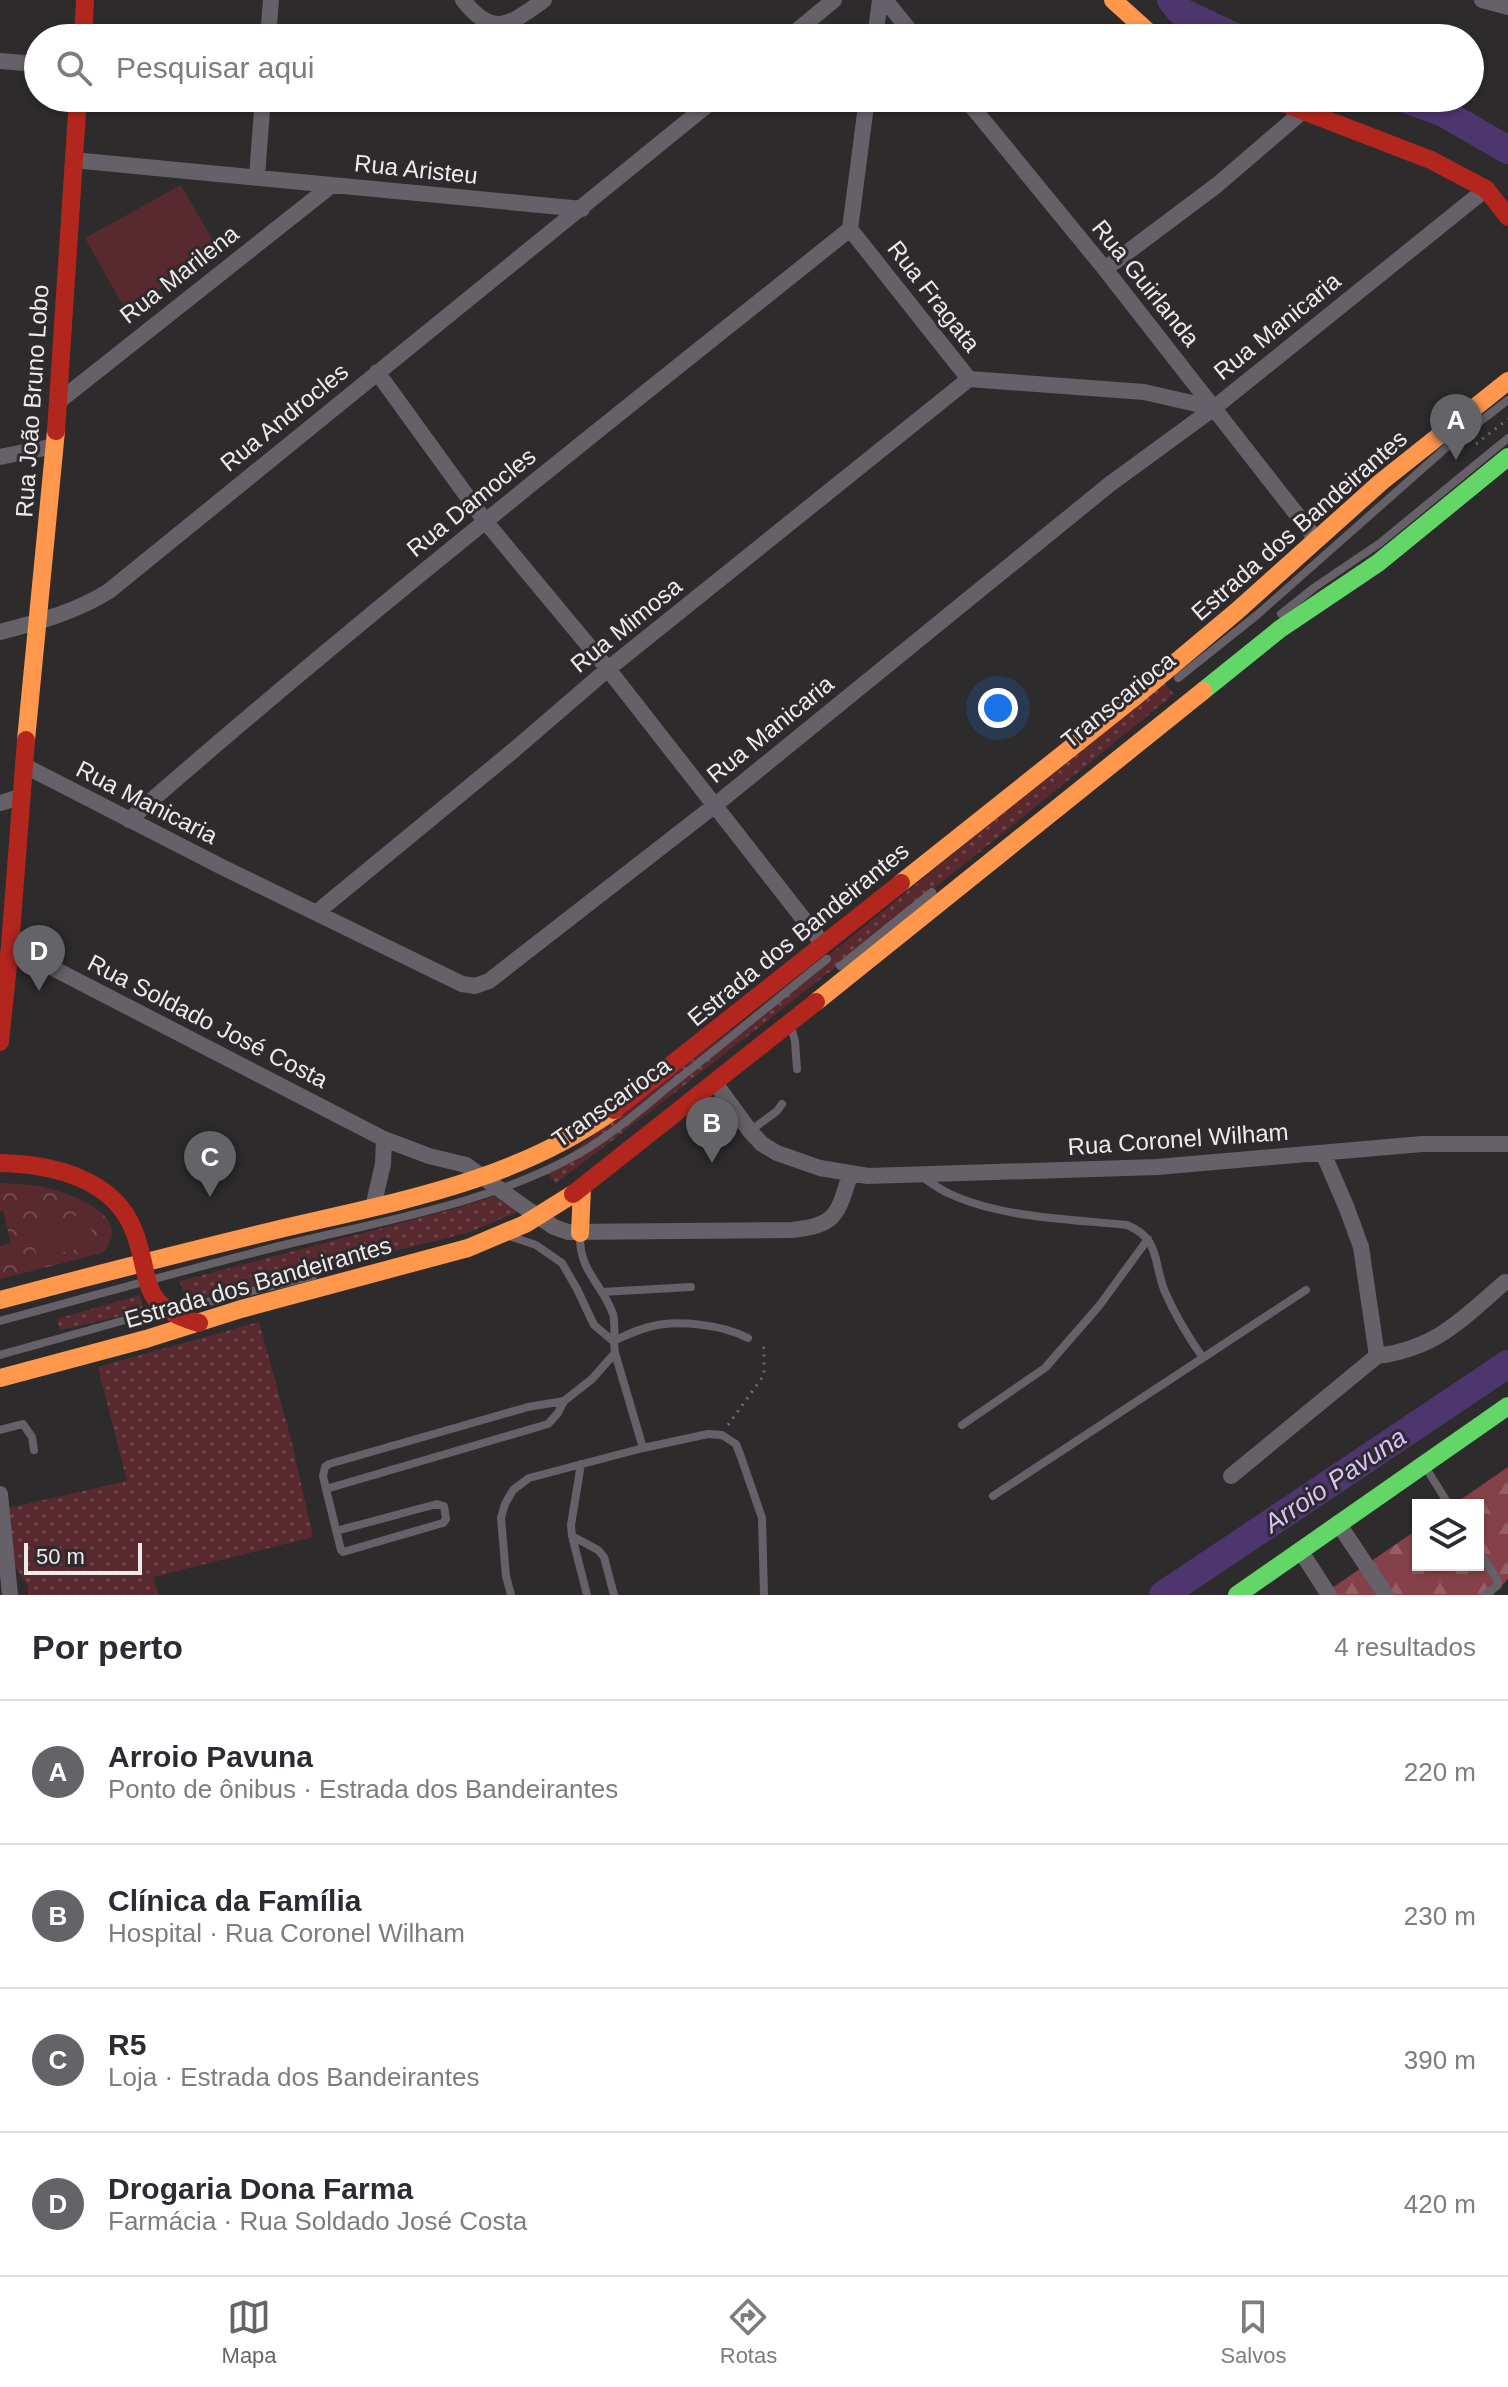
<!DOCTYPE html>
<html lang="pt">
<meta charset="utf-8">
<style>
:root{--surface:#fff;--page:#f2f2f3;--text:#2b2b33;--muted:#7c7c81;--line:#e1e1e2;--accent:#646368}
body{margin:0;font-family:Helvetica,sans-serif;background:var(--page);color:var(--text)}
.controls{position:absolute;right:24px;bottom:24px;display:grid;overflow:hidden;border-radius:0px;box-shadow:0 2px 6px #0004}
.controls button{width:72px;height:72px;display:grid;place-items:center;padding:0;border:0;border-bottom:2px solid var(--line);background:var(--surface);color:var(--text);font:40px sans-serif}
.scale{position:absolute;left:24px;bottom:20px;width:118px;box-sizing:border-box;padding-left:8px;border:4px solid #edeaec;border-top:0;font-size:22px;line-height:28px;white-space:nowrap;color:#edeaec;-webkit-text-stroke:6px #2e2a2d;paint-order:stroke}
.you{position:absolute;left:998px;top:708px;width:28px;height:28px;margin:-20px;border:6px solid #fff;border-radius:50%;background:#1a73e8;box-shadow:0 0 0 12px #1a73e833}
.badge{display:grid;place-items:center;width:52px;height:52px;border-radius:50%;background:var(--accent);color:#fff;font-size:26px;font-weight:700}
.pin{position:absolute;translate:-50% -66px;filter:drop-shadow(0 2px 4px #0008)}
.pin::after{content:'';position:absolute;top:42px;width:28px;height:24px;background:inherit;clip-path:polygon(0 0,100% 0,50% 100%)}
.list{margin:0;padding:0;list-style:none}
h2{display:flex;justify-content:space-between;align-items:center;height:104px;margin:0;padding:0 32px;font-size:34px}
h2 small{font-size:26px;font-weight:400;color:var(--muted)}
.list li{display:grid;grid-template-columns:52px 1fr auto;gap:24px;align-items:center;box-sizing:border-box;height:144px;padding:0 32px;border-top:2px solid var(--line)}
.list b{display:block;font-size:30px;white-space:nowrap}
.list p{margin:0;font-size:26px;white-space:nowrap;color:var(--muted)}
.list em{font-size:26px;font-style:normal;color:var(--muted)}
.icon{flex:none;width:44px;height:44px;fill:none;stroke:currentColor;stroke-width:2;stroke-linecap:round;stroke-linejoin:round}
.map{position:relative;flex:none;width:1508px;height:1595px;overflow:hidden}
.search{position:absolute;background:var(--surface);box-shadow:0 2px 6px #0004;left:24px;right:24px;top:24px;height:88px;display:flex;align-items:center;gap:20px;box-sizing:border-box;padding:0 28px;border-radius:44px;color:var(--muted);font-size:30px}
.sheet{height:680px;background:var(--surface)}
nav{display:flex;justify-content:space-around;align-items:center;box-sizing:border-box;height:112px;border-top:2px solid var(--line);background:var(--surface);font-size:22px;color:var(--muted)}
nav a{display:grid;justify-items:center;gap:4px}
nav .on{color:var(--accent)}
.map>svg:first-child{display:block}
</style>
<div class="map">
<svg width="1508" height="1595" viewBox="0 0 1508 1595">
<defs>
<pattern id="grass-dots" width="8" height="8" patternUnits="userSpaceOnUse" patternTransform="scale(2)"><rect width="8" height="8" fill="#582a30"/><path d="M2 2h.1M6 6h.1" fill="none" stroke="#70494e" stroke-width="1.8" stroke-linecap="round"/></pattern>
<pattern id="forest-firs" width="22" height="20" patternUnits="userSpaceOnUse" patternTransform="scale(2)"><rect width="22" height="20" fill="#844149"/><path d="M5 1l3.5 6h-7zM16 11l3.5 6h-7z" fill="#965d63"/></pattern>
<pattern id="park-crowns" width="20" height="18" patternUnits="userSpaceOnUse" patternTransform="scale(2)"><rect width="20" height="18" fill="#582a30"/><path d="M2 6a3 3 0 1 1 6 0M12 15a3 3 0 1 1 6 0" fill="none" stroke="#70494e"/></pattern>
</defs>
<rect width="100%" height="100%" fill="#2d2b2c"/>
<path fill="url(#grass-dots)" d="M1164 683 1174 694C971 860 766 1025 556 1183L546 1172 829 955Z
M503 1194 523 1210 467 1233 187 1302 180 1281 454 1209Z
M140 1295 144 1311 60 1330 57 1319Z
M259 1322 291 1439 313 1537 153 1577 159 1595H28V1586L0 1543V1510L127 1481 98 1367Z"/>
<path fill="url(#forest-firs)" d="M1508 1467V1579L1493 1595H1322L1418 1529V1565H1478V1505H1453Z"/>
<path fill="url(#park-crowns)" d="M0 1183C13 1184 26 1184 39 1186 67 1192 138 1215 102 1253L0 1279V1246L11 1243 3 1211H0Z"/>
<path fill="#582a30" d="M181 185 221 255 125 309 85 238Z
M87 1213 95 1245 37 1258 30 1226Z"/>
<g fill="none" stroke-linecap="round" stroke-linejoin="round">
<path stroke="#4d356e" stroke-width="28" d="M1171 0 1180 11 1237 38
M1402 98 1442 112 1508 150
M1163 1595 1508 1364"/>
<path stroke="#6c686d" stroke-width="3" stroke-dasharray="2 6" stroke-linecap="butt" d="M1476 444 1508 419
M728 1425 764 1375V1348L757 1347"/>
<path stroke="#666168" stroke-width="8" d="M1281 614 1315 587 1380 543 1508 438
M1178 678 1257 615 1447 447 1508 400
M840 966 932 892
M791 1027 795 1041 797 1069
M750 1131 777 1111 782 1104
M921 1176C930 1182 939 1189 948 1193 1000 1218 1070 1219 1127 1225 1161 1239 1153 1263 1165 1292 1175 1315 1189 1338 1203 1358
M512 1237 536 1245 562 1263 577 1289 594 1325 613 1341
M580 1238C580 1272 603 1285 613 1314 616 1326 613 1340 615 1353L643 1448
M602 1292 691 1287
M179 1309 313 1276
M0 1321C97 1295 194 1267 292 1243 387 1220 494 1202 580 1153 611 1135 639 1111 667 1088 721 1046 773 1002 827 959
M613 1341C625 1336 636 1330 649 1327 677 1319 723 1325 748 1338
M0 1355 129 1319 162 1312
M564 1401 528 1407 329 1464 325 1467 323 1476 326 1489 548 1424 558 1413 564 1401 592 1379 615 1353
M962 1425 1045 1368 1099 1306 1148 1239
M0 1430 23 1424 32 1437 34 1450
M581 1464 571 1525 572 1536 587 1595
M1426 1468 1449 1505
M326 1489 341 1550 343 1552 443 1523 446 1519 444 1506 437 1504 336 1531
M993 1496 1306 1290
M572 1536 598 1550 604 1557 614 1595
M1478 1550 1498 1581V1585L1485 1595
M511 1595 506 1576 501 1518 505 1504 513 1490 529 1478 643 1448 708 1434 722 1435 736 1444 741 1457 762 1518 764 1595"/>
<path stroke="#666168" stroke-width="16" d="M463 0C494 39 510 24 544 0
M885 0 916 38
M1482 0 1508 7
M268 38 271 0
M788 38 834 0
M875 38 880 0
M0 61 38 64
M867 98 850 229 969 379 1144 392 1214 408
M965 98 1105 269 1316 539
M73 160 582 209
M257 176 263 98
M1105 269 1217 185 1302 112
M377 372 485 521 608 669 823 944
M58 402 332 185
M0 457 55 446
M0 632C38 622 76 612 109 591L716 98
M23 765 222 867 462 984 475 986 489 981 714 806 1110 484 1214 408 1486 189
M0 803 20 797
M129 820C363 615 608 423 850 229
M316 913 514 750 608 669 969 379
M10 946 384 1139 429 1156 466 1165 527 1209 554 1227 568 1232 792 1230C837 1225 837 1215 850 1175
M715 1083 750 1131 762 1144 777 1153 820 1168 868 1176 1157 1167 1422 1144H1508
M1323 1153 1346 1206 1361 1247 1377 1356
M373 1207 383 1164 384 1139
M1231 1476 1377 1356C1437 1348 1461 1320 1505 1282
M0 1494 10 1595
M1338 1523 1386 1595
M1300 1550 1329 1595"/>
<path stroke="#63d668" stroke-width="18" d="M1203 691 1280 629 1378 563 1508 457
M1237 1595 1508 1406"/>
<path stroke="#ff974d" stroke-width="18" d="M1113 0 1155 38
M26 740 56 431
M901 883 1131 700 1237 611 1381 482 1508 381
M816 1002 1203 691
M580 1233 582 1188
M0 1300C94 1275 189 1251 284 1228 400 1201 515 1181 614 1110
M0 1378 146 1339 241 1309 468 1248 525 1224 573 1194"/>
<path stroke="#b3261e" stroke-width="18" d="M83 38 85 0
M1270 98 1431 160 1486 189 1508 217
M56 431 78 98
M0 1042 10 946 26 740
M614 1110 901 883
M0 1163C51 1164 114 1178 134 1231 153 1280 136 1305 199 1323
M573 1194 816 1002"/>
</g>
<g text-anchor="middle" dominant-baseline="central" stroke-width="6" stroke-linejoin="round" paint-order="stroke">
<g font-size="24" fill="#edeaec" stroke="#2e2a2d">
<text transform="translate(416 169) rotate(6)">Rua Aristeu</text>
<text transform="translate(179 274) rotate(-38)">Rua Marilena</text>
<text transform="translate(1146 283) rotate(51)">Rua Guirlanda</text>
<text transform="translate(934 296) rotate(52)">Rua Fragata</text>
<text transform="translate(1277 326) rotate(-39)">Rua Manicaria</text>
<text transform="translate(32 401) rotate(-86)">Rua João Bruno Lobo</text>
<text transform="translate(284 417) rotate(-39)">Rua Androcles</text>
<text transform="translate(471 502) rotate(-39)">Rua Damocles</text>
<text transform="translate(1299 525) rotate(-41)">Estrada dos Bandeirantes</text>
<text transform="translate(626 625) rotate(-39)">Rua Mimosa</text>
<text transform="translate(1118 700) rotate(-39)">Transcarioca</text>
<text transform="translate(770 729) rotate(-39)">Rua Manicaria</text>
<text transform="translate(147 802) rotate(27)">Rua Manicaria</text>
<text transform="translate(798 934) rotate(-39)">Estrada dos Bandeirantes</text>
<text transform="translate(208 1021) rotate(27)">Rua Soldado José Costa</text>
<text transform="translate(611 1102) rotate(-35)">Transcarioca</text>
<text transform="translate(1178 1139) rotate(-4)">Rua Coronel Wilham</text>
<text transform="translate(258 1282) rotate(-16)">Estrada dos Bandeirantes</text>
</g>
<g font-size="26" font-style="italic" fill="#d7c3fd" stroke="#2e2a2d">
<text transform="translate(1335 1480) rotate(-34)">Arroio Pavuna</text>
</g>
</g>
</svg>
<div class="controls">
<button><svg class="icon" aria-label="layers" viewBox="0 0 24 24"><path d="M12 4l9 5-9 5-9-5zM3 14l9 5 9-5"/></svg></button>
</div>
<div class="scale">50 m</div>
<div class="you"></div>
<div class="pin badge" style="left:1456px;top:460px">A</div>
<div class="pin badge" style="left:712px;top:1163px">B</div>
<div class="pin badge" style="left:210px;top:1197px">C</div>
<div class="pin badge" style="left:39px;top:991px">D</div>
<div class="search"><svg class="icon" aria-label="search" viewBox="0 0 24 24"><circle cx="10" cy="10" r="6"/><path d="M15 15l6 6"/></svg>Pesquisar aqui</div>
</div>
<section class="sheet">
<h2>Por perto<small>4 resultados</small></h2>
<ul class="list">
<li><span class="badge">A</span><div><b>Arroio Pavuna</b><p>Ponto de ônibus · Estrada dos Bandeirantes</p></div><em>220 m</em></li>
<li><span class="badge">B</span><div><b>Clínica da Família</b><p>Hospital · Rua Coronel Wilham</p></div><em>230 m</em></li>
<li><span class="badge">C</span><div><b>R5</b><p>Loja · Estrada dos Bandeirantes</p></div><em>390 m</em></li>
<li><span class="badge">D</span><div><b>Drogaria Dona Farma</b><p>Farmácia · Rua Soldado José Costa</p></div><em>420 m</em></li>
</ul>
</section>
<nav>
<a class="on"><svg class="icon" aria-label="map" viewBox="0 0 24 24"><path d="M3 6l6-2 6 2 6-2v14l-6 2-6-2-6 2zM9 4v14M15 6v14"/></svg>Mapa</a>
<a><svg class="icon" aria-label="directions" viewBox="0 0 24 24"><path d="M12 3l9 9-9 9-9-9zM9 14v-3h6M13 9l2 2-2 2"/></svg>Rotas</a>
<a><svg class="icon" aria-label="saved" viewBox="0 0 24 24"><path d="M7 4h10v16l-5-4-5 4z"/></svg>Salvos</a>
</nav>
